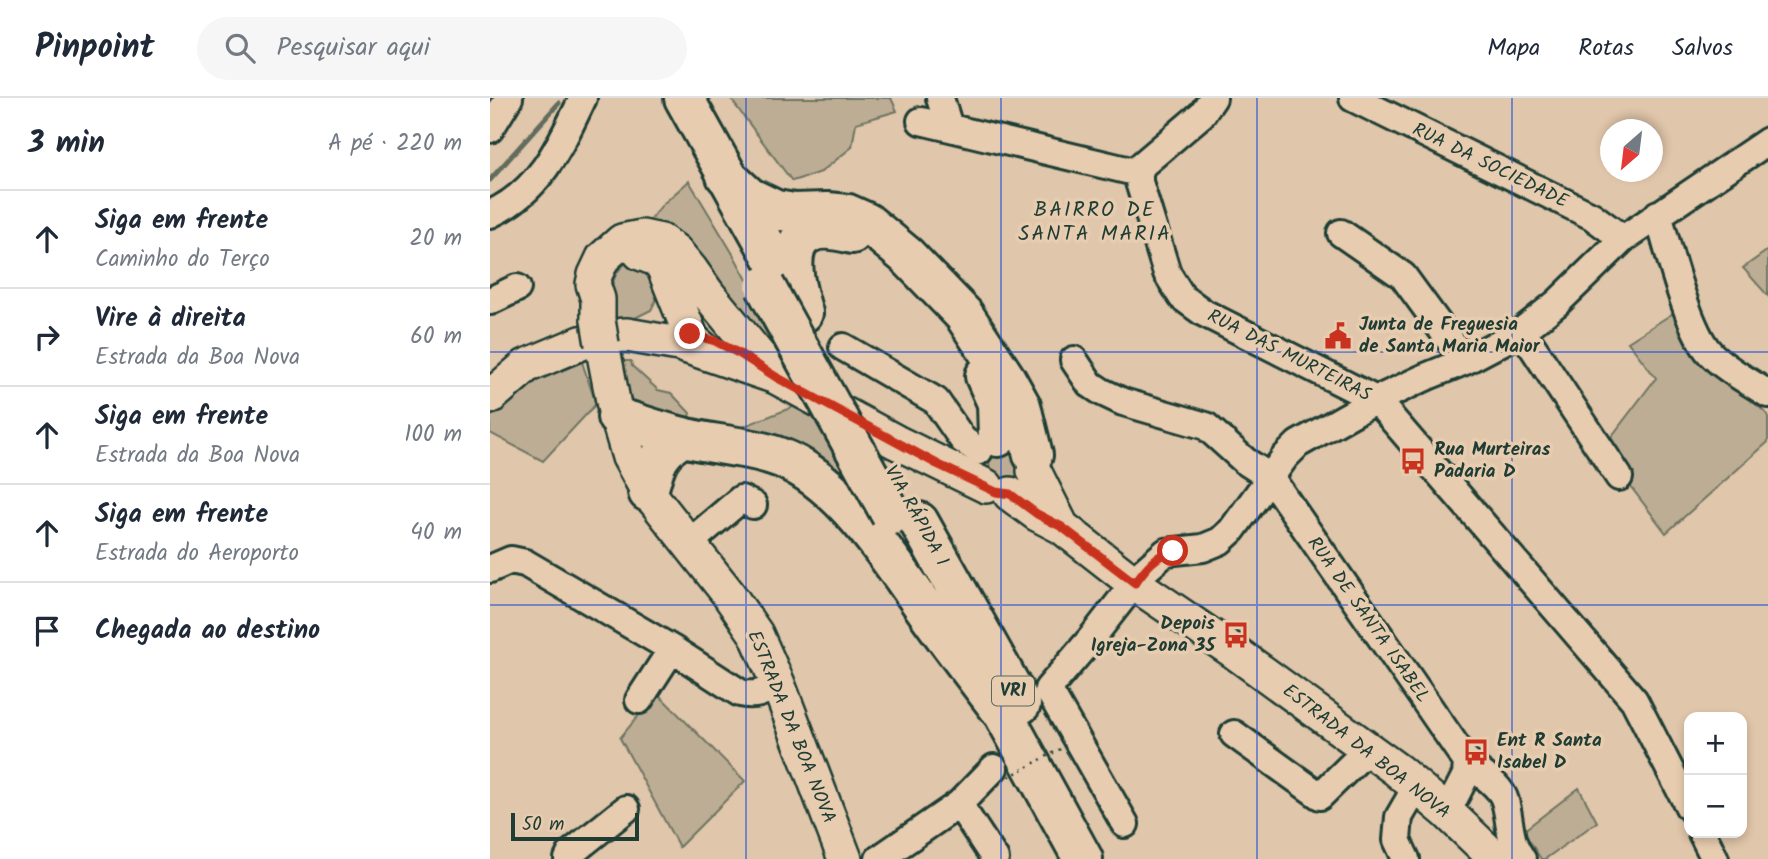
<!DOCTYPE html>
<html lang="pt">
<meta charset="utf-8">
<style>
:root{--surface:#fff;--page:#f6f6f7;--text:#1f2937;--muted:#747a83;--line:#e0e1e3}
body{margin:0;font-family:Kalam,sans-serif;background:var(--page);color:var(--text)}
.controls{position:absolute;right:21px;bottom:21px;display:grid;overflow:hidden;border-radius:14px;box-shadow:0 4px 10px #0003}
.controls button{width:63px;height:63px;display:grid;place-items:center;padding:0;border:0;border-bottom:2px solid var(--line);background:var(--surface);color:var(--text);font:35px sans-serif}
.compass{position:absolute;left:1110px;top:21px;width:63px;height:63px;border-radius:50%;background:var(--surface);box-shadow:0 4px 10px #0003;rotate:208deg}
.scale{position:absolute;left:21px;bottom:18px;width:128px;box-sizing:border-box;padding-left:7px;border:4px solid #1f3d34;border-top:0;font-size:19px;line-height:24px;white-space:nowrap;color:#1f3d34;-webkit-text-stroke:5px #e8ccaf;paint-order:stroke}
.stop{position:absolute;width:21px;height:21px;margin:-16px;border:5px solid #c8321e;border-radius:50%;background:#fff}
.stop.end{background:#c8321e;border-color:#fff;box-shadow:0 2px 7px #0008}
.list{margin:0;padding:0;list-style:none}
h2{display:flex;justify-content:space-between;align-items:center;height:91px;margin:0;padding:0 28px;font-size:30px}
h2 small{font-size:23px;font-weight:400;color:var(--muted)}
.list li{display:grid;grid-template-columns:46px 1fr auto;gap:21px;align-items:center;box-sizing:border-box;height:98px;padding:0 28px;border-top:2px solid var(--line)}
.list b{display:block;font-size:26px;white-space:nowrap}
.list p{margin:0;font-size:23px;white-space:nowrap;color:var(--muted)}
.list em{font-size:23px;font-style:normal;color:var(--muted)}
.icon{flex:none;width:38px;height:38px;fill:none;stroke:currentColor;stroke-width:2;stroke-linecap:round;stroke-linejoin:round}
.map{position:relative;flex:none;width:1278px;height:761px;overflow:hidden}
header{display:flex;align-items:center;gap:42px;box-sizing:border-box;height:98px;padding:0 35px;background:var(--surface);border-bottom:2px solid var(--line)}
header strong{font-size:33px}
nav{display:flex;gap:38px;margin-inline-start:auto;font-size:24px}
.search{width:490px;height:63px;background:var(--page);display:flex;align-items:center;gap:18px;box-sizing:border-box;padding:0 24px;border-radius:38px;color:var(--muted);font-size:26px}
main{display:flex}
aside{flex:1;background:var(--surface)}
.map>svg:first-child{display:block}
</style>
<header>
<strong>Pinpoint</strong>
<div class="search"><svg class="icon" aria-label="search" viewBox="0 0 24 24"><circle cx="10" cy="10" r="6"/><path d="M15 15l6 6"/></svg>Pesquisar aqui</div>
<nav><a>Mapa</a><a>Rotas</a><a>Salvos</a></nav>
</header>
<main>
<aside>
<h2>3 min<small>A pé · 220 m</small></h2>
<ul class="list">
<li><svg class="icon" aria-label="ahead" viewBox="0 0 24 24"><path d="M12 20V5M6 11l6-6 6 6"/></svg><div><b>Siga em frente</b><p>Caminho do Terço</p></div><em>20 m</em></li>
<li><svg class="icon" aria-label="right" viewBox="0 0 24 24"><path d="M7 20v-9h11M14 6l5 5-5 5"/></svg><div><b>Vire à direita</b><p>Estrada da Boa Nova</p></div><em>60 m</em></li>
<li><svg class="icon" aria-label="ahead" viewBox="0 0 24 24"><path d="M12 20V5M6 11l6-6 6 6"/></svg><div><b>Siga em frente</b><p>Estrada da Boa Nova</p></div><em>100 m</em></li>
<li><svg class="icon" aria-label="ahead" viewBox="0 0 24 24"><path d="M12 20V5M6 11l6-6 6 6"/></svg><div><b>Siga em frente</b><p>Estrada do Aeroporto</p></div><em>40 m</em></li>
<li><svg class="icon" aria-label="arrive" viewBox="0 0 24 24"><path d="M6 21V4h12l-3 4 3 4H6"/></svg><div><b>Chegada ao destino</b></div></li>
</ul>
</aside>
<div class="map">
<svg width="1278" height="761" viewBox="0 0 1278 761">
<rect width="100%" height="100%" fill="#e0c6aa"/>
<filter id="ink" filterUnits="userSpaceOnUse"><feTurbulence type="fractalNoise" baseFrequency=".0143" numOctaves="2"/><feDisplacementMap in="SourceGraphic" scale="14" xChannelSelector="R" yChannelSelector="G"/><feConvolveMatrix kernelMatrix="1 2 1 2 8 2 1 2 1" color-interpolation-filters="sRGB"/></filter>
<g filter="url(#ink)">
<path fill="#bdad94" stroke="#6e7564" stroke-width="2" d="M240 0H401L407 13 366 25 362 49 331 74 302 83Z
M199 83 243 156 290 243 291 250 287 256 153 130 173 106Z
M1278 152V198L1253 170Z
M145 161 156 163 170 194 161 212 143 221 125 223C120 199 117 171 145 161Z
M1185 214 1234 277 1278 317V344L1176 435 1112 351 1166 280 1138 244Z
M91 261 106 306 53 363 0 335V319L53 276Z
M129 263H141L142 268 168 292 181 295 200 315 197 326 237 335 308 307 332 318 388 413 364 406 142 314Z
M509 350 525 351 530 376C519 386 511 383 501 374 497 364 500 356 509 350Z
M167 595 255 683 189 749 130 640Z
M1089 690 1107 724 1055 761H1051L1033 733Z"/>
<g fill="none" stroke-linecap="round" stroke-linejoin="round">
<path stroke="#626c5d" stroke-width="5" d="M0 82 69 5"/>
<g stroke="#1f3d34" stroke-width="32">
<path id="minor" d="M450 0 459 29
M723 0 712 16 652 67 649 75V84L677 175 692 199 714 215 886 302 1144 602 1199 709
M863 0 1102 118 1133 141
M431 23 649 75
M0 31 19 0
M0 116C50 94 71 46 93 0
M1168 116C1178 150 1198 232 1220 255 1236 272 1259 283 1278 296
M851 135 913 178 975 263
M0 203 27 190
M1032 233 1129 379
M353 249 446 303 473 342 489 353
M584 262 600 286 612 294 633 304 716 328 755 363 780 379 977 664C989 675 1011 687 1015 703 1021 724 1018 743 1032 761
M199 445 251 401 263 407
M0 471 21 462 35 465 182 551 250 595C266 599 274 594 288 586
M149 602 182 551
M744 636 830 698 878 651
M469 706 505 761
M957 714 976 677 977 664
M635 726 558 591 600 542 653 474 676 454 713 450 730 443 742 432 795 359 808 346 886 302 938 278 975 263 1032 233 1067 205 1133 141 1278 43
M1212 735 1225 761
M78 761 81 755 136 711
M389 761 469 706 504 670
M916 761 907 742 909 719 927 688"/>
</g>
<g stroke="#1f3d34" stroke-width="38">
<path id="major" d="M150 155 166 161 173 168 202 241 219 256
M108 222V201L103 186 105 177 113 160 132 143 152 139 171 143 185 153 201 172 218 196 286 279
M112 246 124 308 139 359 158 394 237 494 266 536 288 586 355 761
M0 299 36 268 91 245 118 238 137 237 189 246 286 279 406 344 496 388
M544 373 572 429
M520 396 547 416 572 429 645 486 739 550 907 672 957 714 1006 761"/>
</g>
<g stroke="#1f3d34" stroke-width="44">
<path id="highway" d="M194 0 302 194
M236 78 259 99 286 112 304 115 337 114 358 116 376 124 417 158 474 217 516 281 531 308 543 357
M313 215C298 167 292 117 362 136
M495 278 507 305 508 339
M127 319C149 326 171 334 193 339 227 348 266 348 298 363 356 390 402 464 438 515 463 550 489 584 515 618
M158 394C165 367 167 354 193 339
M429 424 531 606
M503 597 593 761"/>
</g>
<use href="#minor" stroke="#e8ccaf" stroke-width="26"/>
<use href="#major" stroke="#e8ccaf" stroke-width="33"/>
<use href="#highway" stroke="#e8ccaf" stroke-width="38"/>
<g stroke="#1f3d34" stroke-width="38" stroke-linecap="butt">
<path id="major-bridge" d="M108 222 112 246"/>
</g>
<g stroke="#1f3d34" stroke-width="44" stroke-linecap="butt">
<path id="highway-bridge" d="M275 188 401 417"/>
</g>
<path stroke="#1f3d34" stroke-width="2.5" stroke-dasharray="2 5" stroke-linecap="butt" d="M513 682 574 649 575 645"/>
<use href="#major-bridge" stroke="#e8ccaf" stroke-width="33"/>
<use href="#highway-bridge" stroke="#e8ccaf" stroke-width="38"/>
</g>
</g>
<g fill="none" stroke-linecap="round" stroke-linejoin="round" filter="url(#ink)">
<path stroke="#c8321e" stroke-width="9" d="M200 236 225 243 250 256 286 279 447 366 506 394 520 396 547 416 572 429 645 485C654 472 666 456 683 453"/>
</g>
<path fill="none" stroke="#1d4ed8" stroke-width="2" stroke-opacity="0.55" d="M256 0V761M511 0V761M767 0V761M1022 0V761M0 254H1278M0 507H1278"/>
<defs>
<g id="civic-bare" transform="scale(2.1)"><path d="M-.6-6.5H3V-4.5H.6V-3L4-1V1h2V6H-6V1h2V-1L-.6-3ZM-1.2 2.5V6h2.4V2.5Z" fill="#c8321e" stroke="#e8ccaf" stroke-width="2.5" paint-order="stroke"/></g>
<g id="bus-bare" transform="scale(2.1)"><path d="M-5-6H5V4H4V6H2V4H-2V6H-4V4H-5ZM-3.5-4V0h7V-4ZM-3.5 1.2v1.5H-2V1.2ZM2 1.2v1.5H3.5V1.2Z" fill="#c8321e" stroke="#e8ccaf" stroke-width="2.5" paint-order="stroke"/></g>
</defs>
<g fill-rule="evenodd">
<use href="#civic-bare" x="848" y="238"/>
<use href="#bus-bare" x="923" y="363"/>
<use href="#bus-bare" x="746" y="537"/>
<use href="#bus-bare" x="986" y="654"/>
</g>
<g text-anchor="middle" dominant-baseline="central" stroke-width="7" stroke-linejoin="round" paint-order="stroke">
<rect fill="#e8ccaf" stroke="#5b6859" stroke-width="2" x="502" y="578.5" width="42" height="29" rx="5"/>
<g font-size="18" font-weight="bold" fill="#1f3d34">
<text x="523" y="593">VR1</text>
</g>
<g font-size="19" fill="#1f3d34" stroke="#e8ccaf">
<text transform="translate(1000 68) rotate(26)">RUA DA SOCIEDADE</text>
<text transform="translate(799 258) rotate(27)">RUA DAS MURTEIRAS</text>
<text transform="translate(426 418) rotate(61)">VIA RÁPIDA 1</text>
<text transform="translate(878 522) rotate(55)">RUA DE SANTA ISABEL</text>
<text transform="translate(301 629) rotate(68)">ESTRADA DA BOA NOVA</text>
<text transform="translate(876 654) rotate(38)">ESTRADA DA BOA NOVA</text>
</g>
<g font-size="19" font-weight="bold" fill="#1f3d34" stroke="#e8ccaf" text-anchor="start">
<text x="869" y="227">Junta de Freguesia<tspan x="869" dy="22">de Santa Maria Maior</tspan></text>
<text x="944" y="352">Rua Murteiras<tspan x="944" dy="22">Padaria D</tspan></text>
<text x="725" y="526" text-anchor="end">Depois<tspan x="725" dy="22">Igreja-Zona 35</tspan></text>
<text x="1007" y="643">Ent R Santa<tspan x="1007" dy="22">Isabel D</tspan></text>
</g>
<g font-size="21" letter-spacing="2" fill="#1f3d34" stroke="#e8ccaf">
<text x="605" y="112">BAIRRO DE<tspan x="605" dy="24">SANTA MARIA</tspan></text>
</g>
</g>
</svg>
<div class="controls">
<button>+</button>
<button>−</button>
</div>
<svg class="compass" viewBox="-18 -18 36 36"><path d="M0-13l5 13h-10z" fill="#e53935"/><path d="M0 13l5-13h-10z" fill="#747a83"/></svg>
<div class="scale">50 m</div>
<div class="stop" style="left:683px;top:453px"></div>
<div class="stop end" style="left:200px;top:236px"></div>
</div>
</main>
